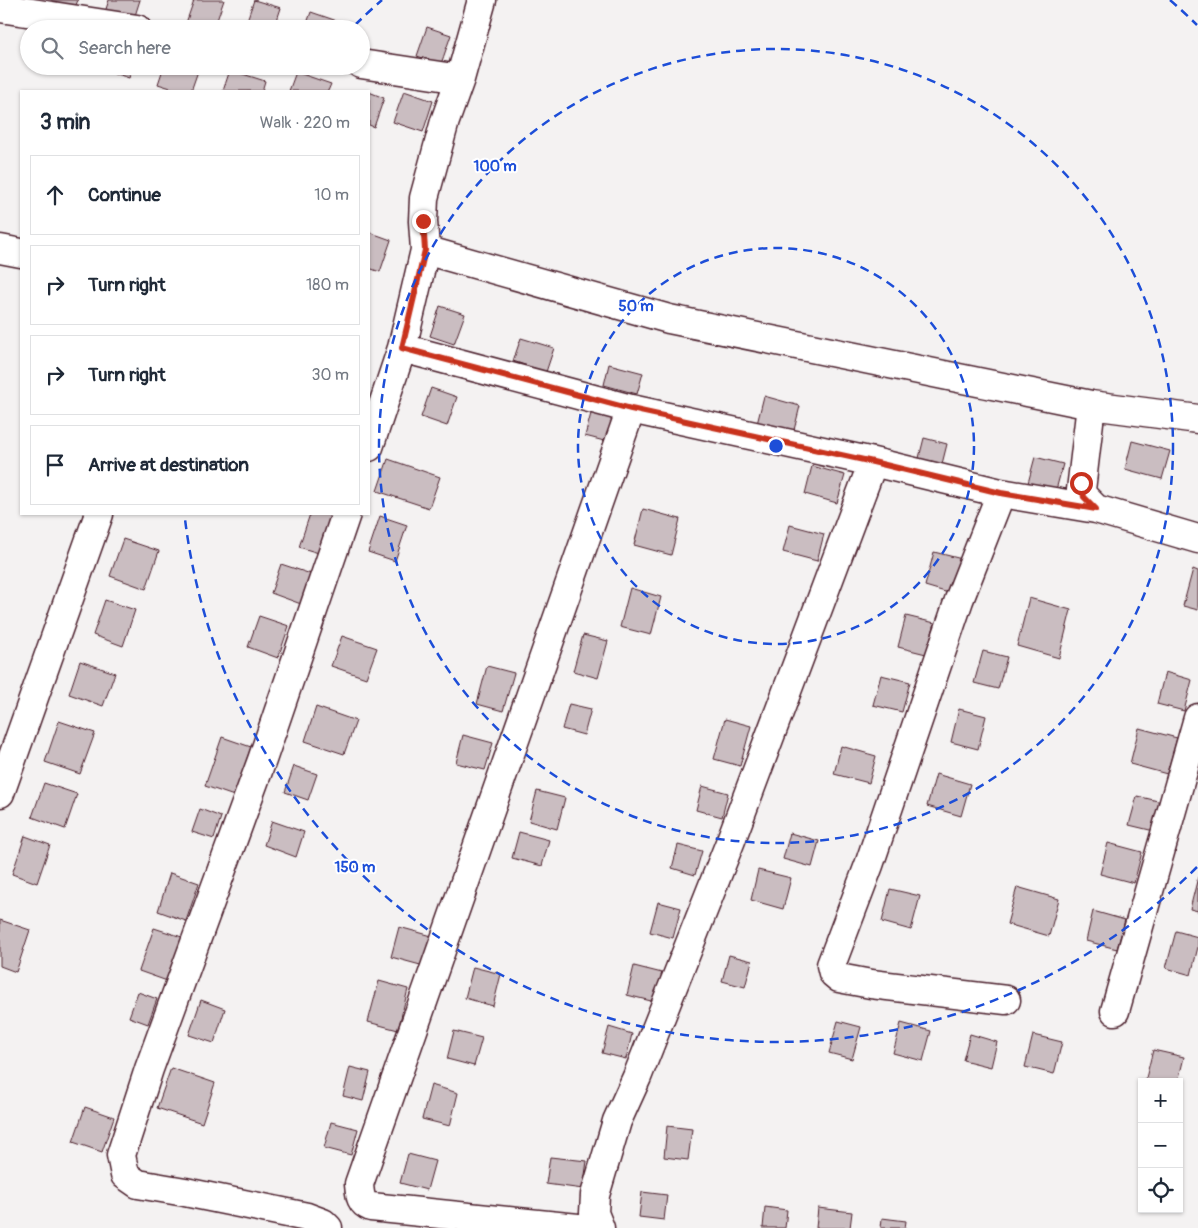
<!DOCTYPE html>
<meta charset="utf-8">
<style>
:root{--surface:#fff;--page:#f2f2f3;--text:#1f2937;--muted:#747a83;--line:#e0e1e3}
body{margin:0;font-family:Pangolin,sans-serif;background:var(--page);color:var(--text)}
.controls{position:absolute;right:15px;bottom:15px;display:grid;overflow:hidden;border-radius:0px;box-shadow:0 1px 4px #0004}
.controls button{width:45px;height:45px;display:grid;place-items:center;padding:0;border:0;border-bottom:1px solid var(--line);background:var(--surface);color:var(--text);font:25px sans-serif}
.stop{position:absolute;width:15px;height:15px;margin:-11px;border:4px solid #c8321e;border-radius:50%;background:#fff}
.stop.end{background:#c8321e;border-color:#fff;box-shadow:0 1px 5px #0008}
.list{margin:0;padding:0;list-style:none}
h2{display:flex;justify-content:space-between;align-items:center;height:65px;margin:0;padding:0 20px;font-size:21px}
h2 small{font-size:16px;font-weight:400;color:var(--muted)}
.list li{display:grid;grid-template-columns:32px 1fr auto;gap:15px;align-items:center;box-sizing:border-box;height:80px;margin:0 10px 10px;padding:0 10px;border:1px solid var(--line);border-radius:0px}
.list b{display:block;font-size:19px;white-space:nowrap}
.list em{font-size:16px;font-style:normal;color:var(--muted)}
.icon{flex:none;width:28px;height:28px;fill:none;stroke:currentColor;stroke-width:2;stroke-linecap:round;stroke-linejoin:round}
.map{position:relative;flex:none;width:1198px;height:1228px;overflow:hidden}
.search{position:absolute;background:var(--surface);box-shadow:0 1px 4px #0004;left:20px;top:20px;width:350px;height:55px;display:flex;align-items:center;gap:12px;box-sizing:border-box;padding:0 18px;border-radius:28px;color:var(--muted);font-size:19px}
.panel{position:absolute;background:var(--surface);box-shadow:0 1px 4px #0004;left:20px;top:90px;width:350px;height:425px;border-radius:0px}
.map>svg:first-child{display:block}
</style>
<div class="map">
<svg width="1198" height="1228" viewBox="0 0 1198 1228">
<rect width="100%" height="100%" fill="#f4f2f2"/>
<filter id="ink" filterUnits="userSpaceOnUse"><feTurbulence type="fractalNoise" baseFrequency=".02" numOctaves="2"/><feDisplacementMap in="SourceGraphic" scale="10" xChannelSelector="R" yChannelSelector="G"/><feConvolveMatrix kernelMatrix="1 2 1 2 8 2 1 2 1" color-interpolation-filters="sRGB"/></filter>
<g filter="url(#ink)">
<path fill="#cabdc1" stroke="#4a1f2b" d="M51 0H78L74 10 51 2Z
M109 0H140L133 22 105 12Z
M194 0H224L214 29H194L185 26Z
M254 0 281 8 274 29H244Z
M311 12 340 22 338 29H305Z
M427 27 451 35 441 64 417 56Z
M99 66H133L129 78 99 68Z
M164 66H184L198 71 191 91H180L158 84Z
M230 70 265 81 262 91H223Z
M296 72 331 84 328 91H289Z
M404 91 433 101 423 132 393 122Z
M369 92 384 98 374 127 369 125Z
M369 232 391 240 380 272 369 268Z
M440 306 465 314 454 344 430 336Z
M521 338 554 348 546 372 513 361Z
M609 364 643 373 637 394 604 385Z
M431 388 457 397 447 426 421 417Z
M764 396 800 406 793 434 757 424Z
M593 406 616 412 608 442 585 436Z
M924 438 947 444 941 468 918 462Z
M1132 441 1170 451 1162 479 1125 469Z
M1035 457 1063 464 1056 490 1028 483Z
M388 459 440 477 429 508 377 491Z
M812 466 845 475 837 503 805 494Z
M643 509 680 519 671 555 634 545Z
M310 514H336L322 554 299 547Z
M380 516 407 525 395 561 368 552Z
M790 525 824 534 817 561 783 552Z
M123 539 159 551 146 589 110 576Z
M934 552 962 559 952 594 925 586Z
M281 564 311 574 301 604 271 593Z
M1193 569 1198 571V610L1183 606Z
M630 588 661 597 651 635 620 627Z
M1029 598 1071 610 1059 658 1017 646Z
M105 600 135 610 123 646 93 635Z
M259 616 289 626 278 658 248 647Z
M906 616 935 623 926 654 898 647Z
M583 635 608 641 598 678 573 671Z
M342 636 377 648 366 678 331 666Z
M983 651 1007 657 998 689 974 683Z
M80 661 115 673 103 706 69 694Z
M487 666 514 673 503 711 477 704Z
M1165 672 1192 680 1184 711 1157 704Z
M881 675 910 682 902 712 873 705Z
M569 704 591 709 584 735 562 729Z
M316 707 356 721 344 754 305 741Z
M959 709 986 716 978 749 951 742Z
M725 719 751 726 740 766 714 759Z
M59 721 95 733 80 774 45 762Z
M1139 728 1177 738 1167 774 1130 764Z
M463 735 493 743 485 770 456 763Z
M222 737 251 747 234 796 205 786Z
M841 746 876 756 869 783 834 774Z
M294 766 317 774 308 800 285 792Z
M936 774 970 784 961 816 927 806Z
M44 783 77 794 65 829 32 817Z
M702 786 728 793 722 817 696 810Z
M537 791 565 798 557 829 529 821Z
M1137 796 1162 802 1154 831 1129 825Z
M200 809 221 817 214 839 192 832Z
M272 821 304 832 296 857 264 845Z
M519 832 549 840 542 866 512 858Z
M790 833 819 841 812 867 783 859Z
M25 836 50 845 37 883 12 874Z
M1108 843 1142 852 1134 883 1100 874Z
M678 845 702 851 695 875 672 868Z
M758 870 791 878 783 909 751 900Z
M170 873 199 883 186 921 158 911Z
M1198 877V911L1190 909Z
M1017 887 1059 899 1049 936 1007 924Z
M890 889 920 896 911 930 882 922Z
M658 902 681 908 673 938 650 932Z
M1093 911 1125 920 1117 949 1086 941Z
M0 920 30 930 16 972 0 966Z
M399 927 432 936 424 966 391 957Z
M154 928 185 938 170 982 139 971Z
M1176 931 1198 937V947L1191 975 1166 968Z
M729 955 752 961 745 987 722 981Z
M634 966 662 973 655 1002 627 995Z
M473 967 501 974 493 1006 465 998Z
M379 981 408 989 398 1030 368 1022Z
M138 992 157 999 148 1024 129 1017Z
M201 1000 225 1009 214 1043 189 1035Z
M838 1021 861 1027 852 1059 829 1053Z
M901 1023 931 1031 923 1061 893 1053Z
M609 1027 632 1034 626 1059 602 1053Z
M454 1031 482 1038 474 1066 447 1059Z
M970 1034 997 1042 991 1067 963 1060Z
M1033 1035 1062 1042 1054 1074 1025 1067Z
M1153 1050 1184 1057 1178 1082H1145Z
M350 1067 370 1072 363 1101 343 1096Z
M171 1068 215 1083 202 1123 157 1108Z
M431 1085 458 1093 450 1126 422 1119Z
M85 1107 114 1117 102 1152 73 1142Z
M331 1122 358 1129 351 1155 324 1148Z
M667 1126 692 1129 688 1160 664 1157Z
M408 1154 435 1161 427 1190 400 1183Z
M550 1157 587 1161 583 1189 546 1184Z
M642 1192 667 1195 664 1220 639 1217Z
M765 1207 787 1210 785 1228H763Z
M818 1208 852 1212 850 1228H816Z
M882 1218 906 1221 905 1228H881Z"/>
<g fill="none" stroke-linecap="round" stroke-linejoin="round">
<g stroke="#4a1f2b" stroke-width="31">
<path id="street" d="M0 8 137 29
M361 64 460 79 482 0
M0 249 21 253
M425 250 669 319 1091 405 1198 419
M402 348 631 409 873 462 1001 493 1096 509 1198 539
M1091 405 1081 490 1084 497 1096 509
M369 447 402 348 425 250 423 221 424 198 445 121 460 79
M1001 493 959 600 869 865 831 965 833 973 839 978 871 984 1006 1000
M0 793 99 514
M1115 1011 1198 718
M328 1228 323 1223 307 1217 185 1192 138 1184 125 1175 121 1155 149 1069 262 760 346 514
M578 1228 371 1207C360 1203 360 1195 359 1184L631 409
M600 1228 594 1213 595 1195 617 1121 637 1077 731 840 873 462"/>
</g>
<use href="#street" stroke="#fff" stroke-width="28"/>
</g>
</g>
<g fill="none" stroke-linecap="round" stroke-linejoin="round" filter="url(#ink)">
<path stroke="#c8321e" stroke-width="6" d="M423 221 425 250 402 348 631 409 873 462 1001 493 1096 509 1084 497 1081 483"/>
</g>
<g fill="none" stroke="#1d4ed8" stroke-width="2.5" stroke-dasharray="9 6">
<circle cx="776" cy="446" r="198"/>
<circle cx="776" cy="446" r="397"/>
<path d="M1197 867A595 595 0 0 1 185 519M355 25A595 595 0 0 1 382 0M1170 0A595 595 0 0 1 1197 25"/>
</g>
<circle cx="776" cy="446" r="8" fill="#1d4ed8" stroke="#fff" stroke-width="2.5"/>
<g font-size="15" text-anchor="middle" font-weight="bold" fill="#1d4ed8" stroke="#fff" stroke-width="4" stroke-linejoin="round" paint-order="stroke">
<text x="495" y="171">100 m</text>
<text x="636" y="311">50 m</text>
<text x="355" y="872">150 m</text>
</g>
</svg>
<div class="controls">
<button>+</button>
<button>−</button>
<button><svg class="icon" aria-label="locate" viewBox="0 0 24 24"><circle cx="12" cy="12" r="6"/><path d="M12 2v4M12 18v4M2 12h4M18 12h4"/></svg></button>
</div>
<div class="stop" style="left:1081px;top:483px"></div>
<div class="stop end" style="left:423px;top:221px"></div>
<div class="search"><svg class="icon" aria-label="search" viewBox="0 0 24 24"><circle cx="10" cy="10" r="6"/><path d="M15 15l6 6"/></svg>Search here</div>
<section class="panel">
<h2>3 min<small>Walk · 220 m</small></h2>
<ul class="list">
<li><svg class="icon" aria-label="ahead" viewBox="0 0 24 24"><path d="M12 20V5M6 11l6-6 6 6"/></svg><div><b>Continue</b></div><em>10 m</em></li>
<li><svg class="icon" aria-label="right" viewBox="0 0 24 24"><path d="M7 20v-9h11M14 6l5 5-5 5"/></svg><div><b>Turn right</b></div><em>180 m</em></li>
<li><svg class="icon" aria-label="right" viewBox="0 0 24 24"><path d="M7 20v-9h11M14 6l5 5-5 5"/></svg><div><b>Turn right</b></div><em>30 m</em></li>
<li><svg class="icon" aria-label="arrive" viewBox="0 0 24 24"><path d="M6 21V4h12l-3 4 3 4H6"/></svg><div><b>Arrive at destination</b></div></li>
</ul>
</section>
</div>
